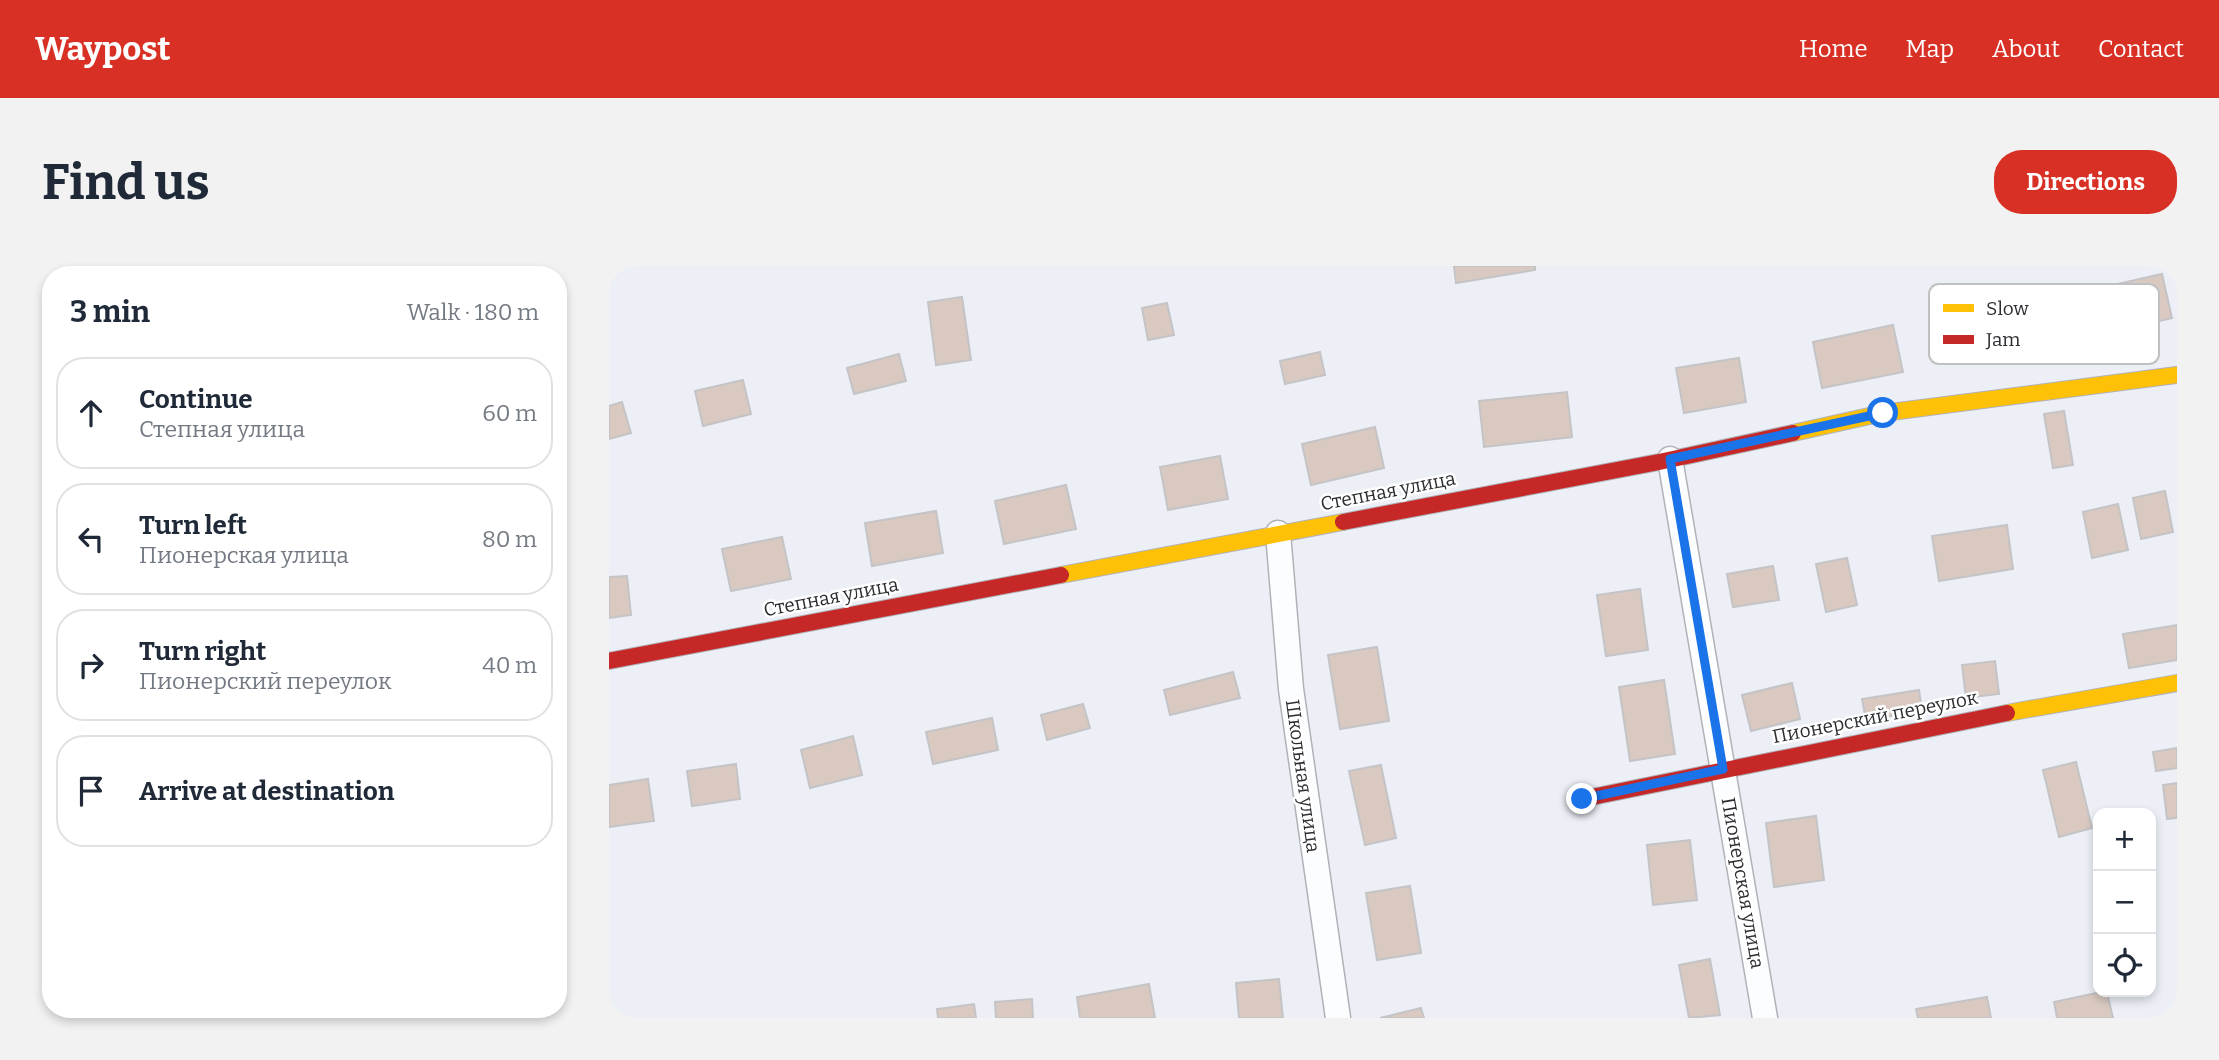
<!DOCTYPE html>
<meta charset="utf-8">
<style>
:root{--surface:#fff;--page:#f2f2f3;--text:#1f2937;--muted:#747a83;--line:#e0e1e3;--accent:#d93025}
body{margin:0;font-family:Bitter,serif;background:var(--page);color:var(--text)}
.controls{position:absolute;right:21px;bottom:21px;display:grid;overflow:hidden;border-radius:14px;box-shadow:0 4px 10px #0003}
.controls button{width:63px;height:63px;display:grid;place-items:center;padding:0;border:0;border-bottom:2px solid var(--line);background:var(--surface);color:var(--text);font:35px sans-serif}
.stop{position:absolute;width:21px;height:21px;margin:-16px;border:5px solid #1a73e8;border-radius:50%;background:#fff}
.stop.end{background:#1a73e8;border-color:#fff;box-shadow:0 2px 7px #0008}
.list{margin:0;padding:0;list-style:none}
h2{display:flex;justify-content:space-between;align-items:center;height:91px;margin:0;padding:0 28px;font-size:30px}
h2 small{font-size:23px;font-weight:400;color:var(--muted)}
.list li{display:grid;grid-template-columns:46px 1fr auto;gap:21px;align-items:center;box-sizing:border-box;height:112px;margin:0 14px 14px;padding:0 14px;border:2px solid var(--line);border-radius:28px}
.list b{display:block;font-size:26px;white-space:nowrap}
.list p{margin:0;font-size:23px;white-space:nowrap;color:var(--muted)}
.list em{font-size:23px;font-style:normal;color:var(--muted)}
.icon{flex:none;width:38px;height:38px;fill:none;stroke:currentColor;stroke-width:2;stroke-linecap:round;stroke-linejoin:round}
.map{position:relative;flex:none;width:1568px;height:752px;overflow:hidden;border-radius:28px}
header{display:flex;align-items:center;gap:42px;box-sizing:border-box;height:98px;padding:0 35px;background:var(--accent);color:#fff}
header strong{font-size:33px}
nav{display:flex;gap:38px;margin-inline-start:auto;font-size:24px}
.intro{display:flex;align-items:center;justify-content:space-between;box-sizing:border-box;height:168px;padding:0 42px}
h1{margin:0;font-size:49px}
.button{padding:18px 32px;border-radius:28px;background:var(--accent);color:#fff;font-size:24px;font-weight:700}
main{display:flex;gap:42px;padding:0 42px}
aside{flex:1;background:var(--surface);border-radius:28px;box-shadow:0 4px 10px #0003}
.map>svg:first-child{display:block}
</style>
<header>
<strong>Waypost</strong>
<nav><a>Home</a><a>Map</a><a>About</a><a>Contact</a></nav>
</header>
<div class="intro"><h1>Find us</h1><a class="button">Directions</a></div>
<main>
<aside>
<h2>3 min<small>Walk · 180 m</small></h2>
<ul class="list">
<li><svg class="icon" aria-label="ahead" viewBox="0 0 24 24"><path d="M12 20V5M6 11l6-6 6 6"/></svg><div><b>Continue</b><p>Степная улица</p></div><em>60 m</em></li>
<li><svg class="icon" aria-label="left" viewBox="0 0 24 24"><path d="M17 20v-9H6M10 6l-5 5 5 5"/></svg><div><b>Turn left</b><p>Пионерская улица</p></div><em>80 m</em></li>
<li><svg class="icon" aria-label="right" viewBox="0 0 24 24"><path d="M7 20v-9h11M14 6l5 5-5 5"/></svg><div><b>Turn right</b><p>Пионерский переулок</p></div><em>40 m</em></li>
<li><svg class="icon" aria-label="arrive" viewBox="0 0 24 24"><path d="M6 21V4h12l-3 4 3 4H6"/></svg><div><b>Arrive at destination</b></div></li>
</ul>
</aside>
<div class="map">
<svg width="1568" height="752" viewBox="0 0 1568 752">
<rect width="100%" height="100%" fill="#eceff6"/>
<path fill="#d9c9c1" stroke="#c4c4c6" stroke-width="2" d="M845 0H926V4L847 17Z
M1553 8 1563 52 1514 64 1504 19Z
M353 31 362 94 327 99 319 36Z
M558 37 565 69 539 74 533 42Z
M1284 59 1294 106 1213 122 1204 76Z
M711 86 716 109 676 118 671 95Z
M290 88 297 115 245 128 238 102Z
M1130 92 1137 136 1075 147 1067 102Z
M134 114 142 148 94 160 86 125Z
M958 126 963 171 875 181 870 135Z
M13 136 22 167 0 173V140Z
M1455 145 1464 199 1444 202 1435 148Z
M766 161 775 202 702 219 693 178Z
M611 190 619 233 559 244 551 201Z
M457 219 467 263 395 278 386 235Z
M1556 225 1564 266 1532 273 1524 232Z
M1509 238 1519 284 1483 292 1474 246Z
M327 245 334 287 263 300 256 257Z
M1398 259 1404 303 1330 315 1323 270Z
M173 271 182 313 122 325 113 283Z
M1238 292 1248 339 1217 346 1207 298Z
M1164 300 1170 334 1124 341 1118 308Z
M18 310 22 349 0 352V311Z
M1031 323 1039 384 997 390 988 329Z
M1568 359V394L1520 402 1514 368Z
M768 381 780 455 731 463 719 389Z
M1386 395 1390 428 1357 432 1353 399Z
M624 406 631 432 561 449 555 424Z
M1055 414 1066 488 1021 495 1010 421Z
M1183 417 1191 453 1142 465 1133 429Z
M1310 424 1313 445 1257 454 1253 433Z
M474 438 481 462 438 474 432 449Z
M383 452 389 484 324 498 317 466Z
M244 470 253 509 201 522 192 484Z
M1568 482V502L1547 505 1544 486Z
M1467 496 1483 562 1450 571 1434 504Z
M127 498 131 533 83 540 78 505Z
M772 499 787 572 756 579 740 505Z
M39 513 45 555 0 561V519Z
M1568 517V552L1558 553 1554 519Z
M1207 550 1215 614 1165 621 1157 557Z
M1081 574 1088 634 1044 639 1038 579Z
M801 620 812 687 768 694 757 627Z
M1101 693 1111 749 1080 752 1070 699Z
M670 713 674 752H630L627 717Z
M540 718 546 752H471L468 731Z
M1492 726H1498L1504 752H1448L1445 736Z
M1378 731 1382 752H1309L1307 743Z
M423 733 424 752H387L386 736Z
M365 738 367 752H329L328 743Z
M812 742 815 752H771Z"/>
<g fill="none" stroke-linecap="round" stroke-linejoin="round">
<g stroke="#b0b2b7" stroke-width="27">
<path id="street" d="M1061 193 1156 752
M669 267 682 423 729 752"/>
</g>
<g stroke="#b0b2b7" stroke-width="18">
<path id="slow" d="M1184 167 1274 147 1568 109
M452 309 734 256
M1398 447 1568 417"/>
</g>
<g stroke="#b0b2b7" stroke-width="18">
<path id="jam" d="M734 256 1050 196 1184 167
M0 395 452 309
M973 533 1398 447"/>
</g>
<use href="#street" stroke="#fcfdfe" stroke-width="24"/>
<use href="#slow" stroke="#ffc107" stroke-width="16"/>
<use href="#jam" stroke="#c62828" stroke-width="16"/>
</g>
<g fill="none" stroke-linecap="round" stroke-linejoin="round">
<path stroke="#1a73e8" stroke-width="9" d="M973 533 1114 503 1061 193 1274 147"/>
</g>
<g text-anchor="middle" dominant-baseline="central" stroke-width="5" stroke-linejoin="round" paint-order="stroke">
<g font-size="19" fill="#2b2d31" stroke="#fff">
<text transform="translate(779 225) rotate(-11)">Степная улица</text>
<text transform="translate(222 331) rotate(-11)">Степная улица</text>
<text transform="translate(1266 451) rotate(-11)">Пионерский переулок</text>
<text transform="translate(694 510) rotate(82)">Школьная улица</text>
<text transform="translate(1134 617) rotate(80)">Пионерская улица</text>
</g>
</g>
<rect x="1320" y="18" width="230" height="80" rx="10" fill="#fff" stroke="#bfc0c1" stroke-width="2"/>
<rect x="1334" y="38" width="31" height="8" fill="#ffc107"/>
<rect x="1334" y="69" width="31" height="9" fill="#c62828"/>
<g font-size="19" fill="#2b2d31">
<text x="1377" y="49">Slow</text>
<text x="1377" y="80">Jam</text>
</g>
</svg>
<div class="controls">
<button>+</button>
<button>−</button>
<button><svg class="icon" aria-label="locate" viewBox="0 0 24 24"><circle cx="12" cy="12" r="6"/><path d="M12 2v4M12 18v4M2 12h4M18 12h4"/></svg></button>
</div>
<div class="stop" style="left:1274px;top:147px"></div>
<div class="stop end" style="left:973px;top:533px"></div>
</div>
</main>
